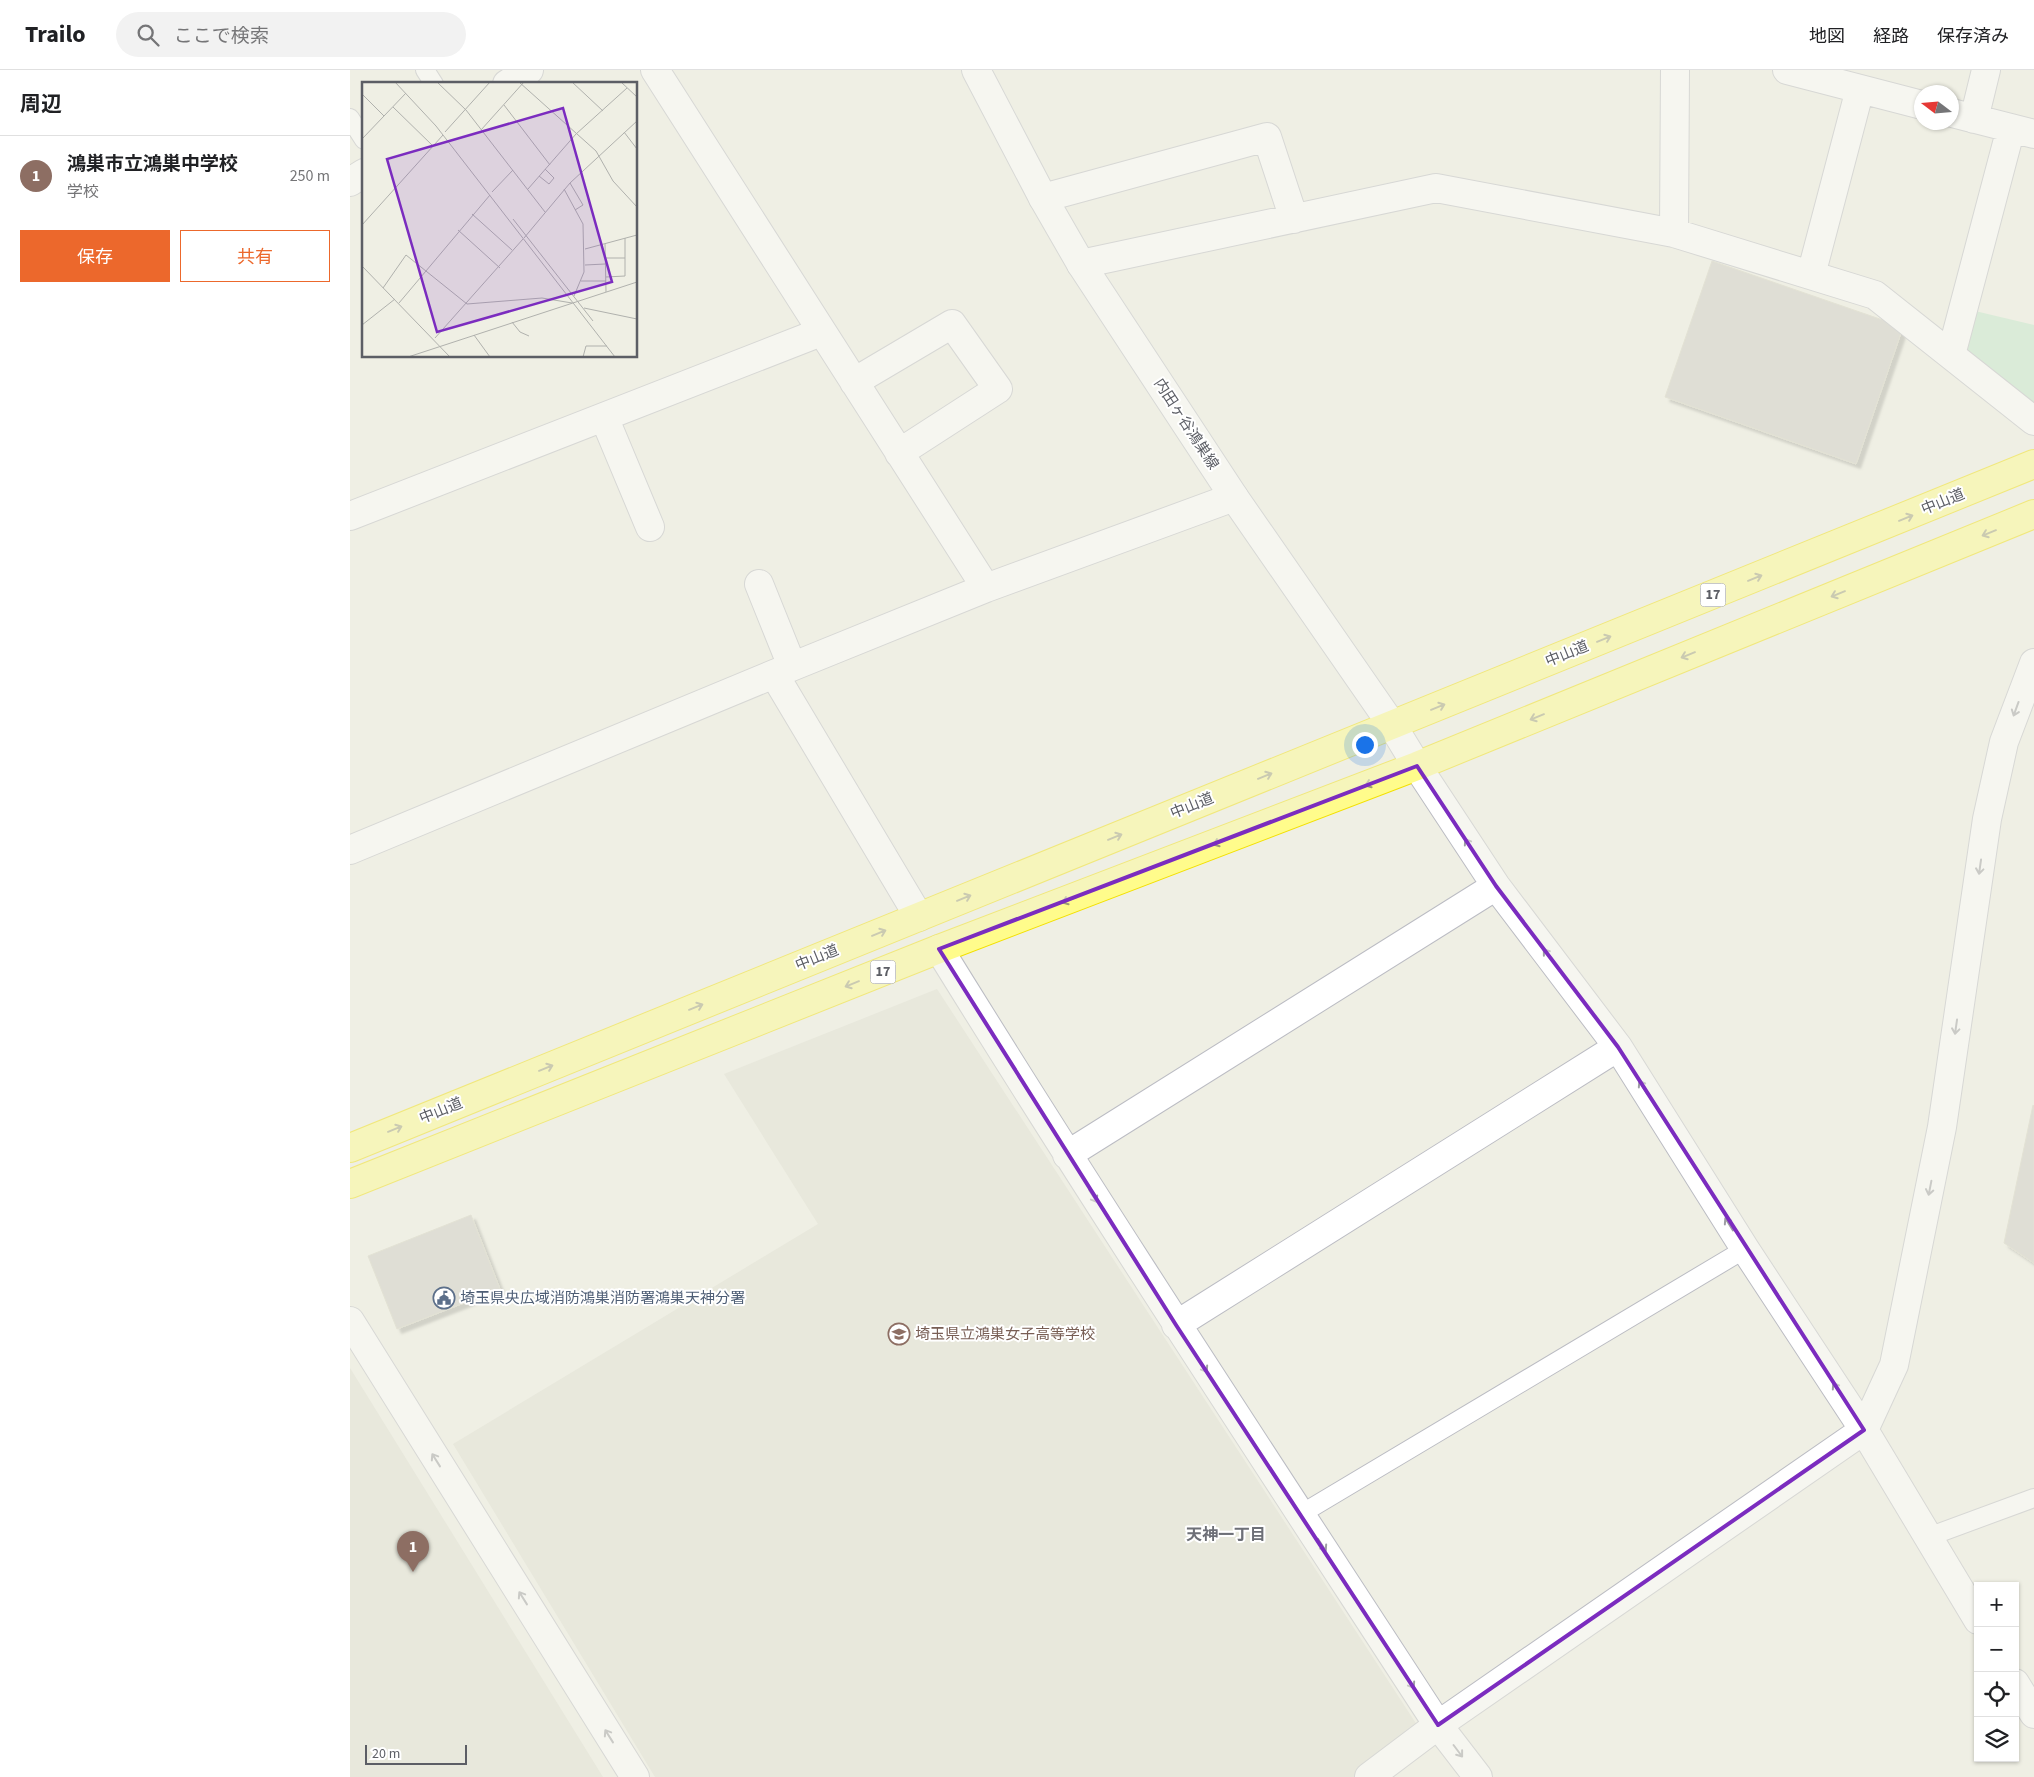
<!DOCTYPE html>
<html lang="ja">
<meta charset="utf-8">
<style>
:root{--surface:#fff;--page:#f2f2f2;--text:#202124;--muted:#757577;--line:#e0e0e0;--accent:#ec682c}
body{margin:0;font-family:"Source Sans 3","Noto Sans JP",sans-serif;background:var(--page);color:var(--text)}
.controls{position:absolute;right:15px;bottom:15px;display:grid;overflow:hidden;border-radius:0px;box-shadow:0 1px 4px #0004}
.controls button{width:45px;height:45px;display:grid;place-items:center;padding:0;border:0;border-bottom:1px solid var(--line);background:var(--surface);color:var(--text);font:25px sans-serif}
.compass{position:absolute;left:1564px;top:15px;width:45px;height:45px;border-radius:50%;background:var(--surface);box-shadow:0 1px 4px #0004;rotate:286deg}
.scale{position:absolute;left:15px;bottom:12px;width:102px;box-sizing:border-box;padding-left:5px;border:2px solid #5c5e65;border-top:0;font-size:14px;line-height:18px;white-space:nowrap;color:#5c5e65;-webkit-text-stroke:4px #fff;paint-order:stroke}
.you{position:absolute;left:1014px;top:674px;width:18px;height:18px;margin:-12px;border:4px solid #fff;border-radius:50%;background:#1a73e8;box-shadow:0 0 0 8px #1a73e833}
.badge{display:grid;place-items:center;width:32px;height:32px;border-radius:50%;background:var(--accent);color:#fff;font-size:16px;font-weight:700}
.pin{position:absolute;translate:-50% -41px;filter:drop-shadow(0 1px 2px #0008)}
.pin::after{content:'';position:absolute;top:26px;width:18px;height:15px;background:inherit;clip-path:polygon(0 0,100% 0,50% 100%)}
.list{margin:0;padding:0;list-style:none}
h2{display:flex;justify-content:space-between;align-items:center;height:65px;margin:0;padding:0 20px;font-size:21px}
h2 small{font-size:16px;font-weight:400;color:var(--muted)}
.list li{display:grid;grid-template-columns:32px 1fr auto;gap:15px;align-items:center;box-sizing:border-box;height:80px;padding:0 20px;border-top:1px solid var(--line)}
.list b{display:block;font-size:19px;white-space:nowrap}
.list p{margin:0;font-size:16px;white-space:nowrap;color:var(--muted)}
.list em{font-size:16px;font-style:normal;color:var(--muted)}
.actions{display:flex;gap:10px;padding:15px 20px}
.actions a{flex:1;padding:11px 0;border:1px solid var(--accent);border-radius:0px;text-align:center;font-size:18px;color:var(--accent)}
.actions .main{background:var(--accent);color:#fff}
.icon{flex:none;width:28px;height:28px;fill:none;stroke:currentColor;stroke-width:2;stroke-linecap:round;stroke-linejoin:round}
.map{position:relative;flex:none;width:1684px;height:1707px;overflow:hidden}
header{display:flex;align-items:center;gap:30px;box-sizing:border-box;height:70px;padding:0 25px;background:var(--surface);border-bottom:1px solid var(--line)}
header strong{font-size:24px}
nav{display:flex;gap:28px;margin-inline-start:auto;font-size:18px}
.search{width:350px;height:45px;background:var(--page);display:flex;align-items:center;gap:12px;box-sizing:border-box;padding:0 18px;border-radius:28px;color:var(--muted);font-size:19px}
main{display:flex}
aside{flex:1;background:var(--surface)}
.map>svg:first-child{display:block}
</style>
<header>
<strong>Trailo</strong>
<div class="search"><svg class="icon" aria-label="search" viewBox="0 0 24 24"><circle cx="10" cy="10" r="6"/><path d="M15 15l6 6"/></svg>ここで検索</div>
<nav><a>地図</a><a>経路</a><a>保存済み</a></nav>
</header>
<main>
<aside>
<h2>周辺<small></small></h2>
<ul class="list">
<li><span class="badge" style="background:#8d6e63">1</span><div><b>鴻巣市立鴻巣中学校</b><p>学校</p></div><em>250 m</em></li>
</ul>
<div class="actions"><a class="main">保存</a><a>共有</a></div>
</aside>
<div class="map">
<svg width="1684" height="1707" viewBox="0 0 1684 1707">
<defs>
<filter id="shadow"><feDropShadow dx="4.5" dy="4.5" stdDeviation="1" flood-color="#0004"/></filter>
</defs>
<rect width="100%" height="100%" fill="#efefe4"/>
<path fill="#dfdfd2" d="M587 919 1069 1658 1004 1707H305L103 1374 468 1154 374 1004Z
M0 1298 253 1707H0Z"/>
<path fill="#c0e7c9" d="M1625 241 1684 255V336L1615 279Z"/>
<path fill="#cccbc3" stroke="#d4d2c2" filter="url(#shadow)" d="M1362 191 1553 257 1506 394 1315 327Z
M1683 1035 1684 1036V1193L1654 1173Z
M121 1145 150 1219 47 1259 18 1186Z"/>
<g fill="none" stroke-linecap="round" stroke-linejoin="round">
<g stroke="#bbbcc3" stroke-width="20">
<path id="lane" d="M75 0 84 14
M0 48 14 70
M951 1444 1395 1179
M1578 1467 1684 1428"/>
</g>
<g stroke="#bbbcc3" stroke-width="30">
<path id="street" d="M305 0 636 518
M1437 0 1572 35
M157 14 179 0
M1602 43 1684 64
M1624 49 1636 0
M0 112 14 103
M693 128 917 67 944 149
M1324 163 1325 0
M731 194 1086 118 1324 163 1525 225 1684 351
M1461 205 1510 19
M1601 285 1661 58
M504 312 602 254 648 319 549 383
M254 347 300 457
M0 446 471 262
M409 514 442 596
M424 604 569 847
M1067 696 1146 816 1268 977 1395 1179 1514 1360 1628 1550
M0 780 424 604 636 518 884 427
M589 879C751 1141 920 1397 1088 1655L1128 1707
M717 1085 1146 816
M0 1251 285 1707
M826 1255 1268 977
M1665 1613 1684 1644
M1019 1707 1088 1655 1514 1360 1544 1295 1592 1057 1637 749 1654 672 1684 593"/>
</g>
<g stroke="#bcbec5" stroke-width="30">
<path id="secondary" d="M626 0 693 128 731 194 884 427 1042 655 1067 696"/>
</g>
<g stroke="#f3e000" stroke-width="30">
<path id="highway" d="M0 1078 1684 394
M0 1114 589 879 1067 696 1684 444"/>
</g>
<use href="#lane" stroke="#fff" stroke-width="18"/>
<use href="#street" stroke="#fff" stroke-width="28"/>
<use href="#secondary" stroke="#fff" stroke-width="28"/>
<use href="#highway" stroke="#fffc8b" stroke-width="28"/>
</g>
<defs><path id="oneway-shaft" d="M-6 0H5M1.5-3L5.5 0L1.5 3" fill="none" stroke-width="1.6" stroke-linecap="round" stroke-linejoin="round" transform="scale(1.25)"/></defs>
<g stroke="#9d9d74">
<use href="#oneway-shaft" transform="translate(1556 448) rotate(-22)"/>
<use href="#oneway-shaft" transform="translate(1639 463) rotate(158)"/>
<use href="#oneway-shaft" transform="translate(1405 508) rotate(-22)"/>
<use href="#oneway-shaft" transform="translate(1488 524) rotate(158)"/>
<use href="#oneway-shaft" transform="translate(1254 569) rotate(-22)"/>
<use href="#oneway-shaft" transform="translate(1338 585) rotate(158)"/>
<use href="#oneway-shaft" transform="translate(1088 637) rotate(-22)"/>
<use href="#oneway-shaft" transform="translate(1187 647) rotate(158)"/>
<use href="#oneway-shaft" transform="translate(915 706) rotate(-22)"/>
<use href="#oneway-shaft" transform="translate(1022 713) rotate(159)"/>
<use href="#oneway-shaft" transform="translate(765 767) rotate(-22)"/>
<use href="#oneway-shaft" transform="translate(870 772) rotate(159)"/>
<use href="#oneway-shaft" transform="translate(614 828) rotate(-22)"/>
<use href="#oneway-shaft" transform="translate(719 830) rotate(159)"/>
<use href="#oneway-shaft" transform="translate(529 863) rotate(-22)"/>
<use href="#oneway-shaft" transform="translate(502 914) rotate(158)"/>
<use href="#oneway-shaft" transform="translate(346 937) rotate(-22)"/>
<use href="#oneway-shaft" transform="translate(196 998) rotate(-22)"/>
<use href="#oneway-shaft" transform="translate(45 1059) rotate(-22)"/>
</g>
<g stroke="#9d9ea3">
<use href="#oneway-shaft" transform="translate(1666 639) rotate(110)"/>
<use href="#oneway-shaft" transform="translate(1119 775) rotate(-123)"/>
<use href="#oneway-shaft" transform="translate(1630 797) rotate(98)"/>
<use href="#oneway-shaft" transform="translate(1198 885) rotate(-127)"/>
<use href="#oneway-shaft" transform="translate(1606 957) rotate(98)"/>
<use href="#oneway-shaft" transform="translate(1293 1017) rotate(-122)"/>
<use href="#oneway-shaft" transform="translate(1580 1118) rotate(101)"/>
<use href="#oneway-shaft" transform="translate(743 1126) rotate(57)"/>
<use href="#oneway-shaft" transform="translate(1379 1154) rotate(-122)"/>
<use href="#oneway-shaft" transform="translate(853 1296) rotate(57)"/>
<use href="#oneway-shaft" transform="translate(1487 1319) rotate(-123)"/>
<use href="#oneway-shaft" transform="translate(86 1390) rotate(-122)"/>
<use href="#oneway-shaft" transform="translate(972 1475) rotate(57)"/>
<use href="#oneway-shaft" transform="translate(173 1528) rotate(-122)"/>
<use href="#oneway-shaft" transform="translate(1060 1612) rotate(57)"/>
<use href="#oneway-shaft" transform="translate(259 1666) rotate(-122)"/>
<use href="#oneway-shaft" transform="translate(1108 1681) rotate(53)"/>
</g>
<path d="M0 0H1684V1707H0ZM1067 696 1146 816 1268 977 1514 1360 1088 1655 826 1255 589 879Z" fill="#efefe4" fill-opacity=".55" fill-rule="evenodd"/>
<path fill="none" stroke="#7b2cbf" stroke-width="4" stroke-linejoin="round" d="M1067 696 1146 816 1268 977 1514 1360 1088 1655 826 1255 589 879Z"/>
<defs>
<g id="civic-ring" transform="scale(1.125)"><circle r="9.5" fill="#fff" stroke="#5c6f8a" stroke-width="1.5"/><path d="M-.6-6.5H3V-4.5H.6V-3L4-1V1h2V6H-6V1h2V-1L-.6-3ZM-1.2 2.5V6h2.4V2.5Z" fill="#5c6f8a"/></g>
<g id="school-ring" transform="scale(1.125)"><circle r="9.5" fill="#fff" stroke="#8d6e63" stroke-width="1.5"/><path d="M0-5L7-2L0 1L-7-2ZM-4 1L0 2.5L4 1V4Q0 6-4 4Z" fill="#8d6e63"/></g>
</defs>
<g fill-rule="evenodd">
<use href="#civic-ring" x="94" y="1228"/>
<use href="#school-ring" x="549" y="1264"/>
</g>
<g text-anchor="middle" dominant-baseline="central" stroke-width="4" stroke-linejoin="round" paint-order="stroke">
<g fill="#fff" stroke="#8d8e93" stroke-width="1">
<rect x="1350.5" y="513.5" width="25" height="23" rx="4"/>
<rect x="520.5" y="890.5" width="25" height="23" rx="4"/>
</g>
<g font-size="14" font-weight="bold" fill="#5c5e65">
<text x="1363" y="525">17</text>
<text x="533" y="902">17</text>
</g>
<g font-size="15" fill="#5c5e65" stroke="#fff">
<text transform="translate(836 354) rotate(57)">内田ヶ谷鴻巣線</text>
<text transform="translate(1593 432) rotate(-22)">中山道</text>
<text transform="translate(1217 584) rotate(-22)">中山道</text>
<text transform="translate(842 736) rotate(-22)">中山道</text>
<text transform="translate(467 888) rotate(-22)">中山道</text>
<text transform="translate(91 1041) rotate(-22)">中山道</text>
</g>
<g font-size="15" fill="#4e5e75" stroke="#fff" text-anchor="start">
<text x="110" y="1228">埼玉県央広域消防鴻巣消防署鴻巣天神分署</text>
</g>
<g font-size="15" fill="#785e54" stroke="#fff" text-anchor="start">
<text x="565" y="1264">埼玉県立鴻巣女子高等学校</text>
</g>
<g font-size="16" font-weight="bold" fill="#6d6f77" stroke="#fff">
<text x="876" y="1465">天神一丁目</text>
</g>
</g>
<g transform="translate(12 12)">
<rect width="275" height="275" fill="#efefe4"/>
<path fill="none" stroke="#b0b1ad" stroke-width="1" d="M33 0 74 44 253 275M75 0 104 28 183 130M157 0 234 69 251 99 275 125M210 0 241 29M259 0 275 15M0 12 22 34M142 23 188 83M31 25 71 64M119 48 162 0M83 50 128 0M262 50 275 67M0 57 44 11M177 94 187 102 192 96 183 87M208 101 221 123 213 128M166 107 214 52 265 6M202 107 221 142 222 190 212 214M130 110 151 88M110 132 150 168M151 137 231 239M0 143 81 53M96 148 138 186M162 156 208 101 275 39M243 162 244 210M223 167 275 153M243 176H263M223 183 243 182M0 184 88 275M244 195 263 194V156M219 199H244M21 206 44 173 105 222 180 216 210 221M37 221 128 113M222 226 275 237M150 240 158 250 167 254M0 243 33 217M112 253 128 275M73 256 161 157M46 275 275 200M221 275 224 264H245"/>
<path fill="#7b2cbf" fill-opacity="0.15" stroke="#7b2cbf" stroke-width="2.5" d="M201 26 250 200 75 250 25 77Z"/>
<rect width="275" height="275" fill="none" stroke="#5c5e65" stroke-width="2.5"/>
</g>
</svg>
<div class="controls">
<button>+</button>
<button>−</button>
<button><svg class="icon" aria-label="locate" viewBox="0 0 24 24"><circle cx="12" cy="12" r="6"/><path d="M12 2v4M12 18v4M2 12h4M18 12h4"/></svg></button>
<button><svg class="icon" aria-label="layers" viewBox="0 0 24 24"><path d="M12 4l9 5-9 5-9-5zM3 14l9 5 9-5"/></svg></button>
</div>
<svg class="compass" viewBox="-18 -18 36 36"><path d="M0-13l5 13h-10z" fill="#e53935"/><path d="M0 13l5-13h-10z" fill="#757577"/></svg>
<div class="scale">20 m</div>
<div class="you"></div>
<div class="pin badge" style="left:63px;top:1502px;background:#8d6e63">1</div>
</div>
</main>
